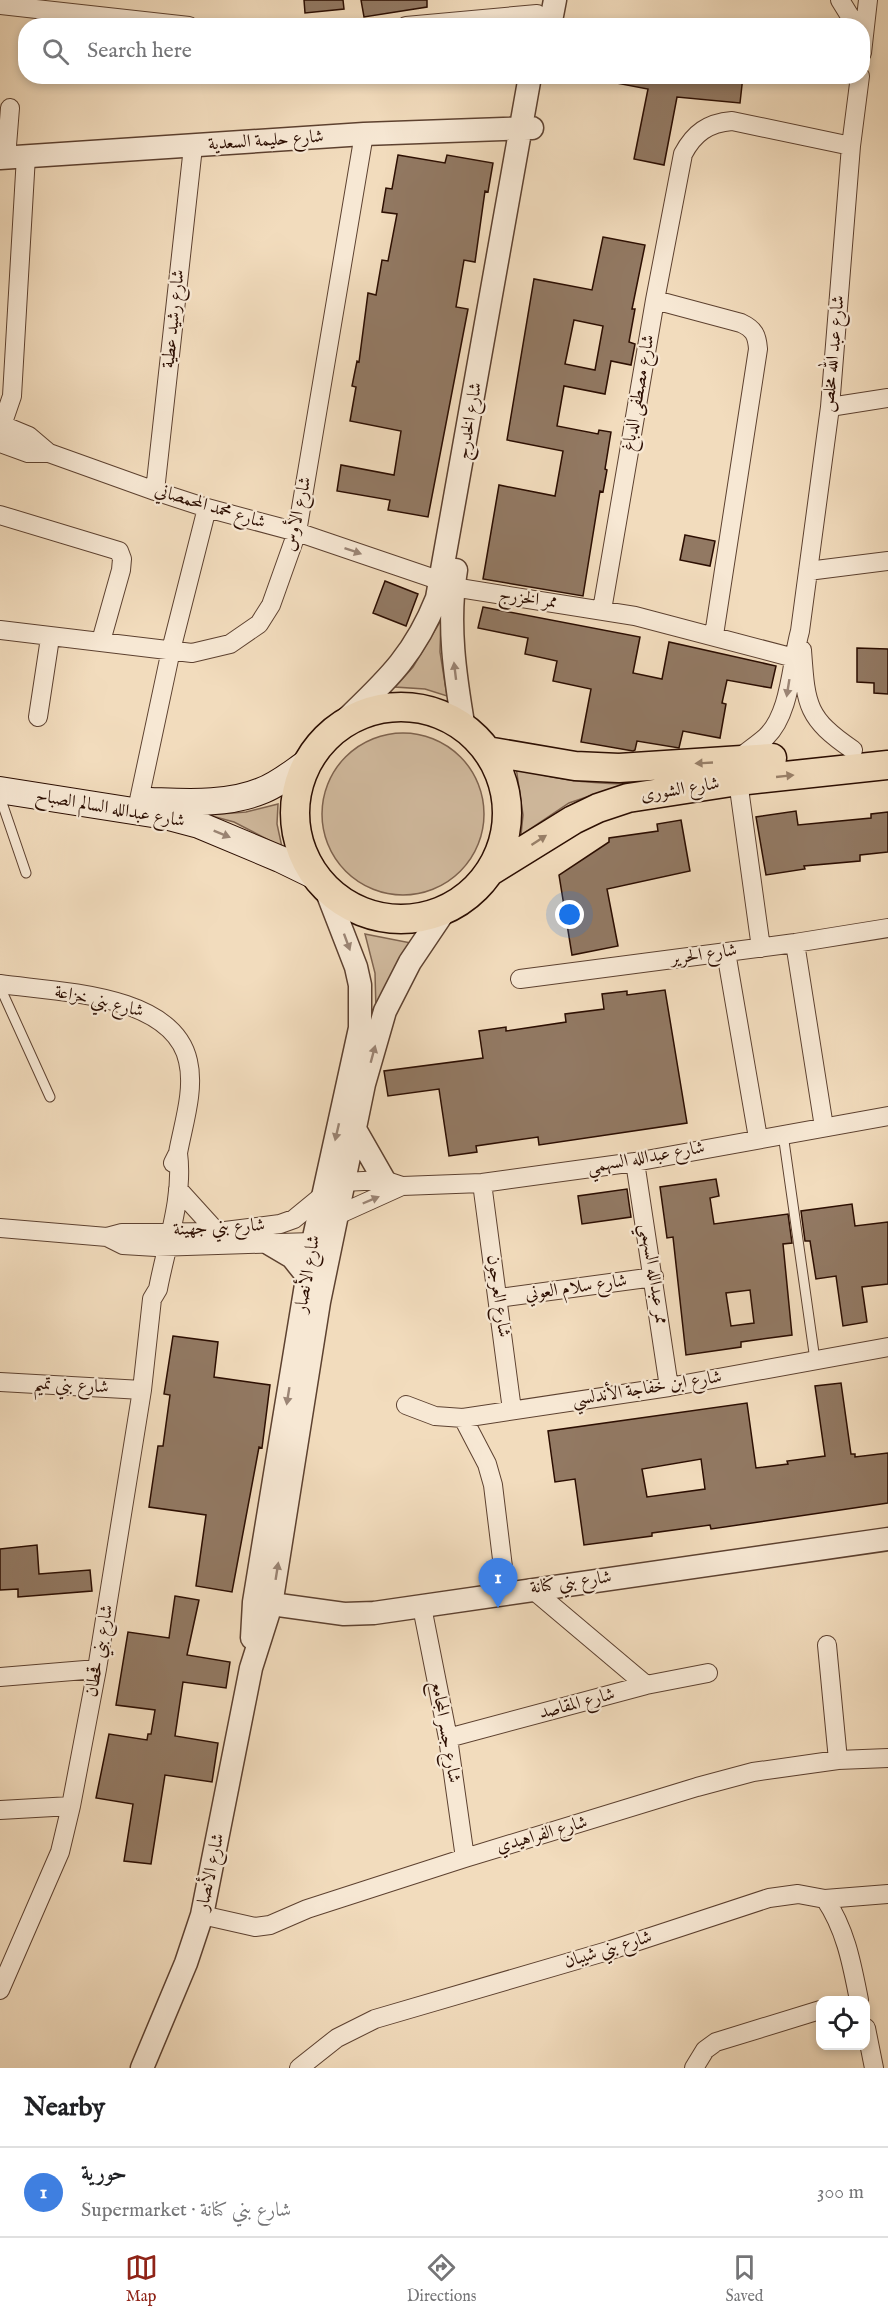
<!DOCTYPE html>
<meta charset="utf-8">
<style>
:root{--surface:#fff;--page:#f6f6f6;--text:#202124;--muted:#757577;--line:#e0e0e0;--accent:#8f2418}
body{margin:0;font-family:"IM FELL English",Amiri,serif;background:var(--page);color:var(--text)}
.controls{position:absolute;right:18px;bottom:18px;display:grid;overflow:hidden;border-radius:12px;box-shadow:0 3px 9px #0003}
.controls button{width:54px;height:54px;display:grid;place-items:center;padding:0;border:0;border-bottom:2px solid var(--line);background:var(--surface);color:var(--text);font:30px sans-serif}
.you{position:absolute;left:570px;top:915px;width:21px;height:21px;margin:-15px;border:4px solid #fff;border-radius:50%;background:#1a73e8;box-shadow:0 0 0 9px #1a73e833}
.badge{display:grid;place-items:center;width:39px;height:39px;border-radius:50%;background:var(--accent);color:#fff;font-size:20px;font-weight:700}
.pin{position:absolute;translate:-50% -50px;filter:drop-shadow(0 2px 3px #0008)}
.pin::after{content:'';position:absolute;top:32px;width:21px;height:18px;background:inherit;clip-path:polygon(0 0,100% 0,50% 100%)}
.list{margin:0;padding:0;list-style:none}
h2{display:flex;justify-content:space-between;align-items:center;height:78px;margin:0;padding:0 24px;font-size:26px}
h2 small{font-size:20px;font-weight:400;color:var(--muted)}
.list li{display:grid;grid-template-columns:39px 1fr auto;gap:18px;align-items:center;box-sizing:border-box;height:90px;padding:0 24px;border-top:2px solid var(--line)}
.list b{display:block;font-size:22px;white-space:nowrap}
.list p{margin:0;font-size:20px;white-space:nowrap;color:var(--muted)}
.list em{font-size:20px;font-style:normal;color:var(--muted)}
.icon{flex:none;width:33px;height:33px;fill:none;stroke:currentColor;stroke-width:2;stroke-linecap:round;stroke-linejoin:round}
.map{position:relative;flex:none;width:888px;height:2068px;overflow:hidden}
.search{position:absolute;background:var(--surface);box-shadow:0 3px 9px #0003;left:18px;right:18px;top:18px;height:66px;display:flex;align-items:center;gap:15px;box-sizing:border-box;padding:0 21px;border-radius:24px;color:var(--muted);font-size:22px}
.sheet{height:168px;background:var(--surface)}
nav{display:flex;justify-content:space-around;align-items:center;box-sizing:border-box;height:84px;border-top:2px solid var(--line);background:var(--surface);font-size:16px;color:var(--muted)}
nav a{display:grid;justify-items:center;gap:3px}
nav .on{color:var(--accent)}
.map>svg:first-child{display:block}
</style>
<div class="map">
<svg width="888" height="2068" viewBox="0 0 888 2068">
<rect width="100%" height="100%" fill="#f2dcbd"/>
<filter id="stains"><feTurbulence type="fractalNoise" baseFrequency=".00333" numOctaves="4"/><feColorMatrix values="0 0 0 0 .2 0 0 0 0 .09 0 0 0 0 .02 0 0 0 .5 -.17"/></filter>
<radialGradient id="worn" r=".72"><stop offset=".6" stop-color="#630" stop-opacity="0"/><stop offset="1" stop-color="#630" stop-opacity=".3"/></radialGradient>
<path fill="#d0b99d" stroke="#7e634f" stroke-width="1.5" d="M441 620 440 652 447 696 425 689 395 687 413 667Z
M322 814a81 81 0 1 1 162 0a81 81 0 1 1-162 0Z
M516 767C553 780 586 783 625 784L569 803 521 835 523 815Z
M278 804 277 824 282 847 234 822 208 815 246 812Z
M365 934 411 943 376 1011 375 973Z"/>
<path fill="#927963" stroke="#2b0d01" stroke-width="1.5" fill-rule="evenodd" d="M304 0H343L344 9 305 13Z
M361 0H427V7L364 17Z
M617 76H743L740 103 677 97 664 165 634 159 648 89 616 83Z
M398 155 445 163 447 155 493 163 488 192 485 191 475 262 464 260 456 307 468 309 428 517 388 510 390 500 337 491 341 465 394 475 401 431 350 421 356 387 352 386 357 361 359 362 368 293 376 295 382 260 388 261 397 214 382 212 386 188 392 189Z
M603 237 645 245 632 309H635L629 342 635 344 631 365 611 361 605 394 564 386 557 426 598 434 599 430 611 432 605 469 607 470 603 492 600 491 583 596 483 579 499 485 555 496 563 451 507 440 534 279 592 290ZM574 320 603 326 595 370 565 364Z
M685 535 715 541 710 566 680 560Z
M385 581 418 594 406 626 373 613Z
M483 607 640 637 633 673 662 679 669 642 776 666 771 688 727 680 722 703 726 704 720 738 683 731 679 748 637 741 635 750 633 751 581 742 591 689 553 681 557 661 525 654 528 638 478 628Z
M857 648 888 649V694L874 693V683L857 682Z
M796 811 798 825 871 818V814L888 812V852L860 855V861L804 866 805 869 766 875 756 817Z
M681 820 690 871 607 889 618 946 572 955 559 875 609 842V838L658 831 657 824Z
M665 990 687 1123 539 1145 538 1137 476 1146 477 1152 449 1156 439 1089 388 1096 384 1071 483 1058 479 1031 506 1027V1031L566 1022 565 1014 604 1009 602 994 627 991V995Z
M716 1179 719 1196 710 1198 714 1224 788 1214 792 1243 783 1244 792 1335 741 1342V1347L686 1355 673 1237 667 1238 660 1187ZM750 1290 754 1323 731 1326 726 1293Z
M627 1189 631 1217 582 1224 578 1196Z
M852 1204 855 1226 888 1222V1284L862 1287 867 1322 843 1326 836 1276 816 1279 810 1241H805L801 1211Z
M173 1336 218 1342 214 1377 270 1385 262 1448 259 1447 232 1592 196 1586 206 1515 149 1507 158 1446H163L170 1395 164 1394Z
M841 1383 851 1454H855V1457L888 1453V1503L711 1529 710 1525 652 1533V1536L584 1545 575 1479 555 1482 548 1431 747 1403 756 1468 788 1464 787 1461 825 1456 815 1386ZM701 1459 705 1489 647 1497 642 1469Z
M37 1545 39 1574 90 1570 92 1591 18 1597V1589L0 1590V1549Z
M175 1596 199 1600 187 1655 230 1662 226 1688 183 1682 175 1736 218 1743 212 1782 165 1775 151 1864 124 1861 133 1804 96 1798 109 1734 147 1740 148 1734H151L155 1710 116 1705 128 1632 169 1638Z"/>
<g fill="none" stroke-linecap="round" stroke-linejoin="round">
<g stroke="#5d4130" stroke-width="11">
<path id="service" d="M0 797 26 873
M0 987 50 1097
M783 1134 815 1360"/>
</g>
<g stroke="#5d4130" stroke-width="20">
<path id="minor" d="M840 0 856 26
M0 5 189 26
M406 26 537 14
M862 53 868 0
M6 158 10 108
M655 300 741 323C754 329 757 335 758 349L714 635
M830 407 888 398
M0 424 29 436 49 453 155 491 207 508 297 532 441 581
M0 431 12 396 26 156
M0 443 28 453H49
M155 491 193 147
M0 515 119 551 122 559 121 570 101 641
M808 571 888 561
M453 587 635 616 802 660
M602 610 655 300 683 154C694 133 708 123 732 121L851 146
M0 630 192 653 230 644 259 624 271 605 297 532 364 134
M802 650C806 705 806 718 853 750
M38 717 50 638
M737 760C746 752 757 745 766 737 791 713 791 663 800 631L830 407 851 146 860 76
M738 781 761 948
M139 800 171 650 207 508
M795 943 824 1127
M726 952 758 1138
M520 979 795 943 888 928
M0 984C56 992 173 993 188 1061 195 1090 183 1125 178 1153L173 1163
M635 1162 669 1387
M482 1183 512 1410
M178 1189 217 1232
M0 1228 107 1237 122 1233 217 1232 280 1224 294 1219 333 1187 343 1182 384 1180 402 1186 482 1183 635 1162 888 1116
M107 1237 123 1245 156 1247 313 1242 328 1230 340 1214 402 1186
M499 1298 654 1277
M0 1382 142 1390
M406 1405 435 1416 463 1418 669 1387 888 1347
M463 1418 487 1464 493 1485 506 1592
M531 1588 646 1685
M422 1607 448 1738 465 1858
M827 1645 838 1760
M0 1677 97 1669
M448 1738 646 1685 708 1673
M0 1810 71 1806
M825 1899 888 1894
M202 1915 255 1927 270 1925 307 1909 465 1858 697 1787 753 1772 838 1760 888 1758
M0 1990 60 1852 71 1806 97 1669 142 1390 152 1299 158 1289C166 1246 184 1197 178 1153
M866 2028 874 2068
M299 2068 337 2038 375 2019 611 1950 769 1898 798 1894 825 1899C846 1930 852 1965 859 2000
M694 2068 705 2050 716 2042 820 2010"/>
</g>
<g stroke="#5d4130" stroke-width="25">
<path id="tertiary" d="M550 26 555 0
M0 158 364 134 532 128
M456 570C447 623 455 676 464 729
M334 731C381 685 412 661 437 598L530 76
M356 1131 384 1180
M270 1244 292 1257 308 1277
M257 1602 344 1614 374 1613 888 1539
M252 1638 254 1602 313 1242 360 1028V985L356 967 325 887
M142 2068 186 1963 202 1915 251 1668 271 1605 319 1302 364 1084 385 1011 410 962 445 910"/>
</g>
<g stroke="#2b0d01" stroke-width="28">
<path id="secondary" d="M0 790 165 816 199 825 280 859 317 877
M150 801C186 802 227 805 261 791 278 785 293 772 308 762"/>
</g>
<g stroke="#2b0d01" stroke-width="31">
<path id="primary" d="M295 813a106 106 0 1 1 212 0a106 106 0 1 1-212 0Z
M487 751 575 766 619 768 772 758
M489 872 573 820 598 808 628 798 738 781 888 765"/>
</g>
<use href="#service" stroke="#f7e8d4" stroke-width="9"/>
<use href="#minor" stroke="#f7e8d4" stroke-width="18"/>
<use href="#tertiary" stroke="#f7e8d4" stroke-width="22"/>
<use href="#secondary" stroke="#f7e8d4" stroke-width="26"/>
<use href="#primary" stroke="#f2dcbd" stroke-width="28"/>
</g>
<defs><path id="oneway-solid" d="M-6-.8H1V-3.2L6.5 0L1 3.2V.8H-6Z" transform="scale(1.5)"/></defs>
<g fill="#9b8575">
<use href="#oneway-solid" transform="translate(353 551) rotate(19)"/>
<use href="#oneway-solid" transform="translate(455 671) rotate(-97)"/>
<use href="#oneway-solid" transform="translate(788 688) rotate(99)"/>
<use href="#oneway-solid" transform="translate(222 834) rotate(22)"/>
<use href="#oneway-solid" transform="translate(347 942) rotate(70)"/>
<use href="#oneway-solid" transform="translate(373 1054) rotate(-75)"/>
<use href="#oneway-solid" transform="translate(337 1132) rotate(103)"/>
<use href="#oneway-solid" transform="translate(371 1200) rotate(-23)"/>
<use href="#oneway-solid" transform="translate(288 1396) rotate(99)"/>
<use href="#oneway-solid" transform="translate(277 1571) rotate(-81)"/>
</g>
<g fill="#987f68">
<use href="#oneway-solid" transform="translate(704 763) rotate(177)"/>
<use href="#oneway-solid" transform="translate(785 776) rotate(-6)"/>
<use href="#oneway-solid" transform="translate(539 840) rotate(-33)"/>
</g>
<g text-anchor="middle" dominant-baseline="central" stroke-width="4.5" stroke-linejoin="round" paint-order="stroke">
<g font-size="18" fill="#2b0d01" stroke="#f7e8d4">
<text transform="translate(266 141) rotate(-4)">شارع حليمة السعدية</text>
<text transform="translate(174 319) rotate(-84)">شارع رشيد عطية</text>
<text transform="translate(834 354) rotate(-85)">شارع عبد الله مخلص</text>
<text transform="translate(639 393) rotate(-80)">شارع مصطفى الدباغ</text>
<text transform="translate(470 421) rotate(-80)">شارع الخدرج</text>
<text transform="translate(210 507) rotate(17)">شارع محمد المحمصاني</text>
<text transform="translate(298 514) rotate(-77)">شارع الأوس</text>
<text transform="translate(528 599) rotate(8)">ممر الخزرج</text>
<text transform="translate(680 790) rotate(-9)">شارع الشورى</text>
<text transform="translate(110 809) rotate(10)">شارع عبدالله السالم الصباح</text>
<text transform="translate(704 955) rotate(-8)">شارع الحرير</text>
<text transform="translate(99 1002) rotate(13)">شارع بني خزاعة</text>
<text transform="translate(646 1158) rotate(-10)">شارع عبدالله السهمي</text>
<text transform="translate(219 1228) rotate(-3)">شارع بني جهينة</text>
<text transform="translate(308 1274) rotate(-80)">شارع الأنصار</text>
<text transform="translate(653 1274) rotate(81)">ممر عبدالله السهمي</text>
<text transform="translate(576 1288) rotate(-8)">شارع سلام العوني</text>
<text transform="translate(498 1296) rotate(82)">شارع العرجون</text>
<text transform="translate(71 1386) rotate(3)">شارع بني تميم</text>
<text transform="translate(647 1389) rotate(-9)">شارع ابن خفاجة الأندلسي</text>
<text transform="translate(571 1583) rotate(-8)">شارع بني كنانة</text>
<text transform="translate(100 1651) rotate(-80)">شارع بني قحطان</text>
<text transform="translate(577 1704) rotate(-15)">شارع المقاصد</text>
<text transform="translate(445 1732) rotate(80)">شارع جسر المجامع</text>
<text transform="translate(542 1835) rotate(-16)">شارع الفراهيدي</text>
<text transform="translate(211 1872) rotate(-78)">شارع الأنصار</text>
<text transform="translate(608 1950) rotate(-17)">شارع بني شيبان</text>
</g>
</g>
<rect width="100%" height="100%" filter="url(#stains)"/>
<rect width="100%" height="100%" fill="url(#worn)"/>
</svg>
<div class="controls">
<button><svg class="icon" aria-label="locate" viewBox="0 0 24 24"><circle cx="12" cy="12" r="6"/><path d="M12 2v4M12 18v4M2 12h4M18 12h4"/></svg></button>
</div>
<div class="you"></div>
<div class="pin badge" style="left:498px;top:1608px;background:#3f7fe0">1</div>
<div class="search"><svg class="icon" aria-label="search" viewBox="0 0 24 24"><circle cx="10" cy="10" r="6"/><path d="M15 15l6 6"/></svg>Search here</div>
</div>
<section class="sheet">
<h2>Nearby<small></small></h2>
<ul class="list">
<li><span class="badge" style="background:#3f7fe0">1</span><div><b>حورية</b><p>Supermarket · شارع بني كنانة</p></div><em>300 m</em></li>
</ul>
</section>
<nav>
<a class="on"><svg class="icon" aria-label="map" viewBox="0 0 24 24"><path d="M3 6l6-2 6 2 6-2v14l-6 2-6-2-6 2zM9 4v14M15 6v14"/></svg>Map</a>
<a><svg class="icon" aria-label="directions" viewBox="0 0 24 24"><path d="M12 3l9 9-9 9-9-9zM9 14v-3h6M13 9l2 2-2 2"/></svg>Directions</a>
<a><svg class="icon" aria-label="saved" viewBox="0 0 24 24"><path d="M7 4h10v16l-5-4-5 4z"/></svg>Saved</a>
</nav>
